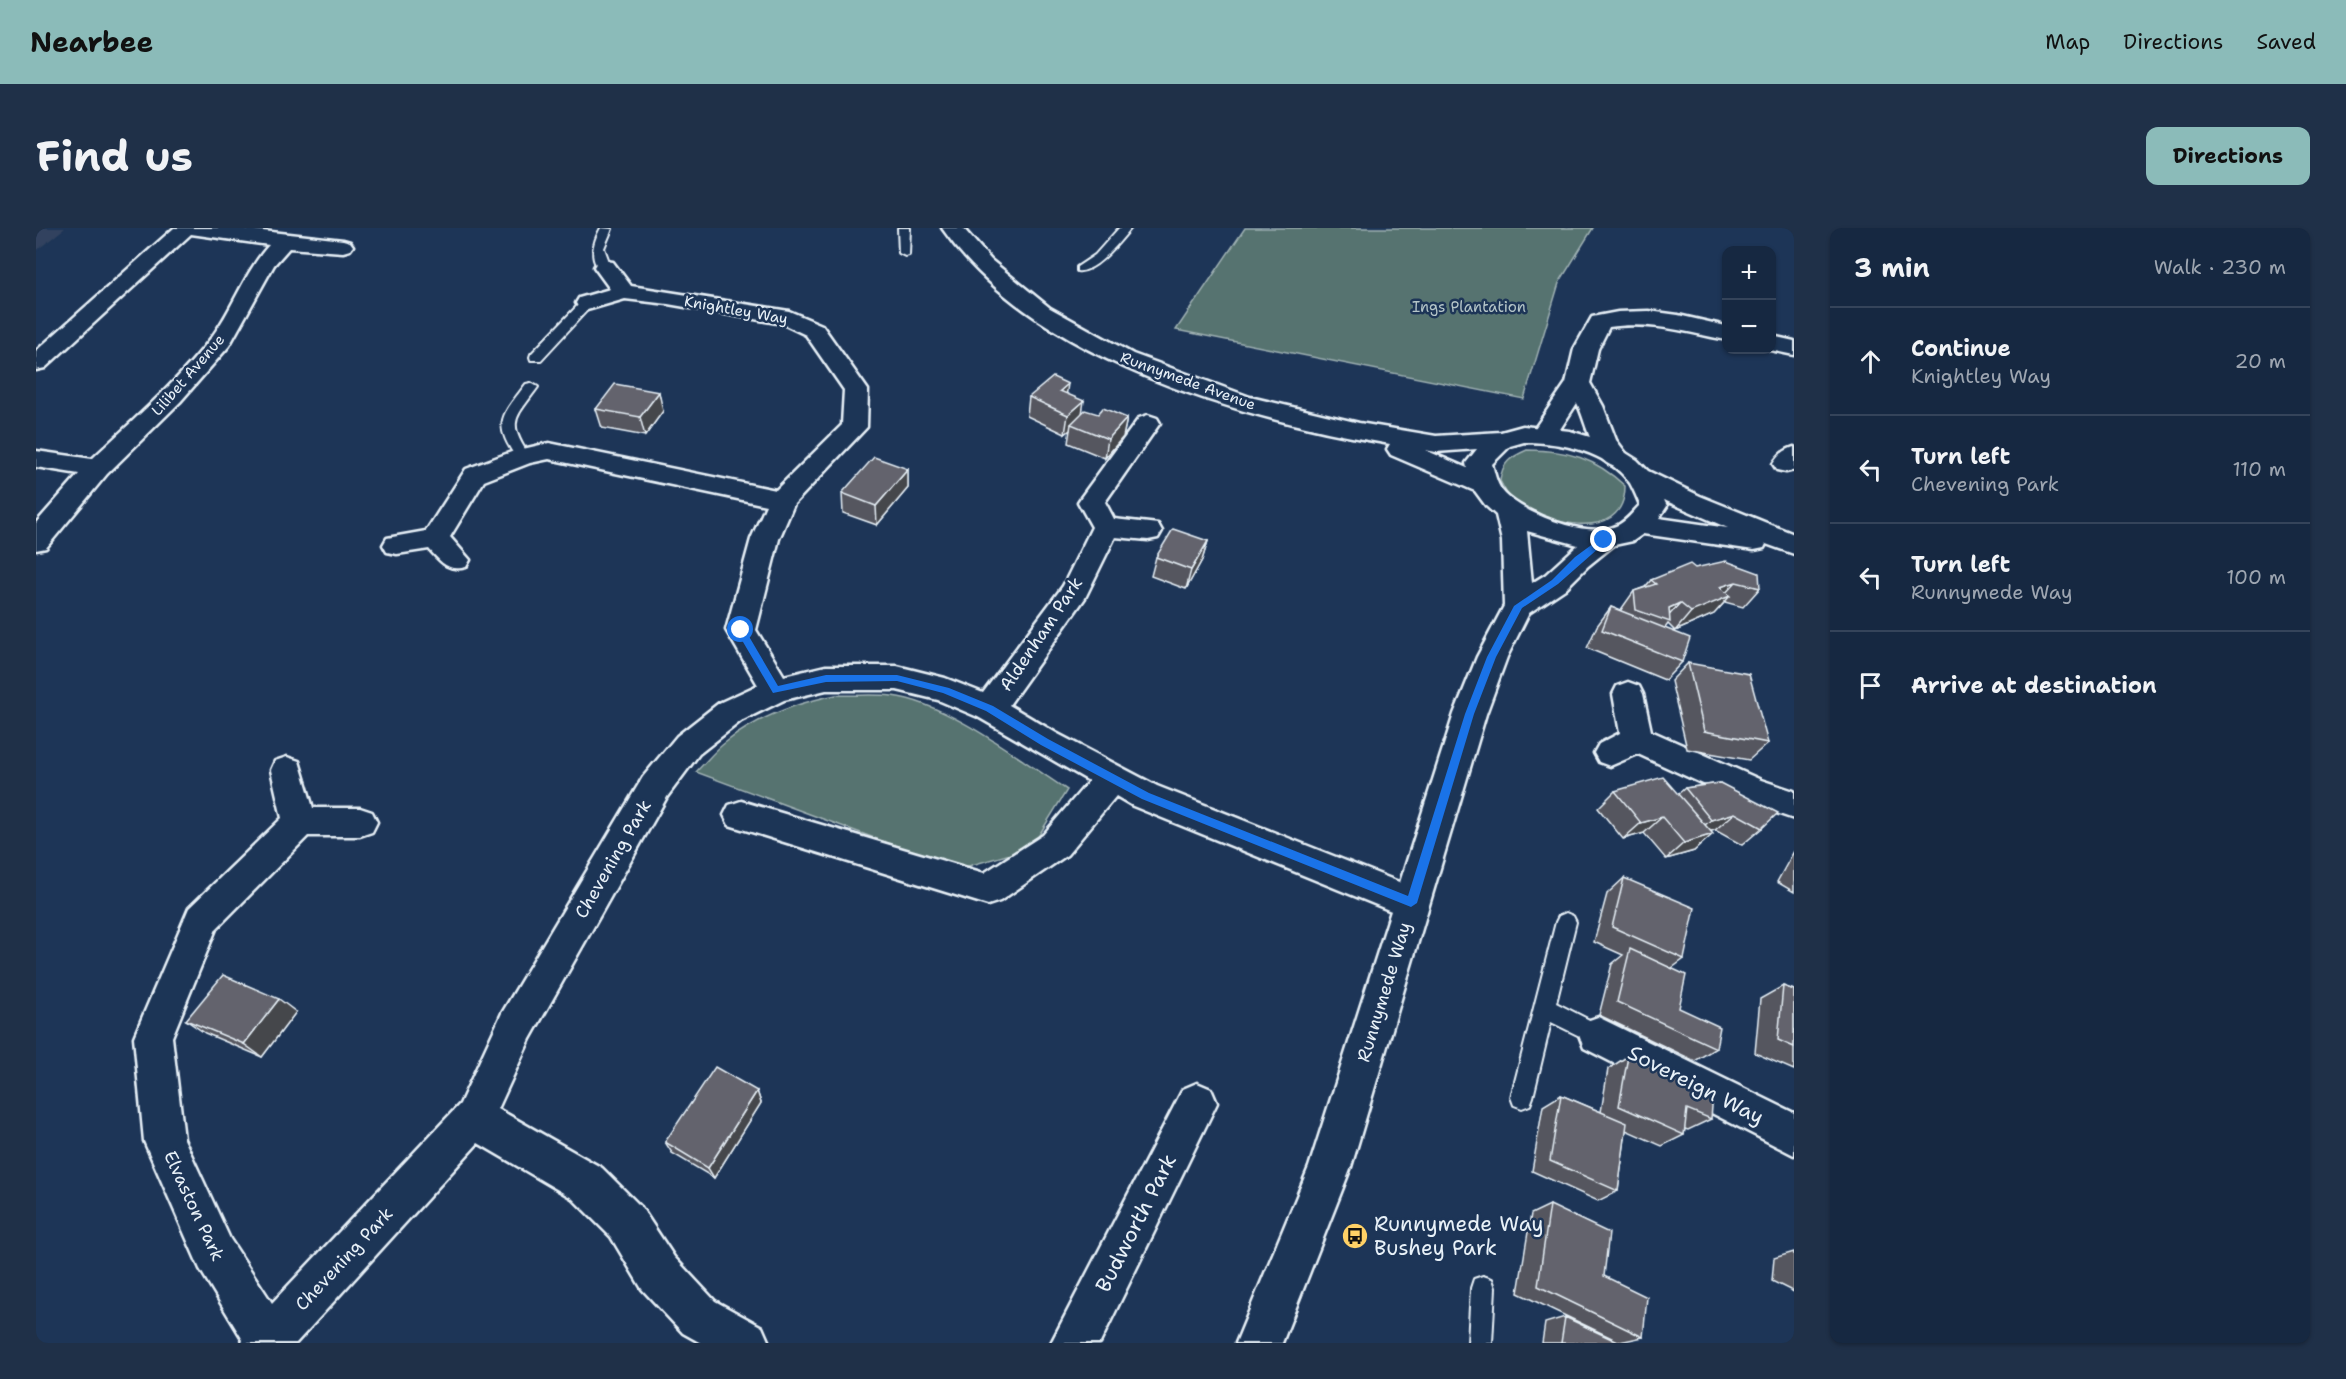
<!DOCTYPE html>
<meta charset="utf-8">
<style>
:root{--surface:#162841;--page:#1f3048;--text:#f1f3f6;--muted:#9ea6b1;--line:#35445a;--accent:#8bbbb9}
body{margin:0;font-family:"Shantell Sans",sans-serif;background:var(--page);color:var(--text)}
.controls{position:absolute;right:18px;top:18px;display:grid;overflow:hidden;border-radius:12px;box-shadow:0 2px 4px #0004}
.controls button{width:54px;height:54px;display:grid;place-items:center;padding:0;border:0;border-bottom:2px solid var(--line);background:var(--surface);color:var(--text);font:30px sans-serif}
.stop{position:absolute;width:18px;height:18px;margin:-14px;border:4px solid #1a73e8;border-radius:50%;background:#fff}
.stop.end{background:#1a73e8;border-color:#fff;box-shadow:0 2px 6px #0008}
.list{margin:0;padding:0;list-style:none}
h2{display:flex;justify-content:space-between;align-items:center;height:78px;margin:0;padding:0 24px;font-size:26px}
h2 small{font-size:20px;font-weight:400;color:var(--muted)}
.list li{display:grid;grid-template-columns:39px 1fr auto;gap:18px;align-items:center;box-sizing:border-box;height:108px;padding:0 24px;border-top:2px solid var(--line)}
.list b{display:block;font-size:22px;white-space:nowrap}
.list p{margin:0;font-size:20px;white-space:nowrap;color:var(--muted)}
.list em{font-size:20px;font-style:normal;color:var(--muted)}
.icon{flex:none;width:33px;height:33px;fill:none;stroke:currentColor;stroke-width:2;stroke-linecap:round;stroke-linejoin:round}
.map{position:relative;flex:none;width:1758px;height:1115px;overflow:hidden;border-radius:12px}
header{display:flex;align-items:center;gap:36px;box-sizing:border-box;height:84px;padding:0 30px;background:var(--accent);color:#111}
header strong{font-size:28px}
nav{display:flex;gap:33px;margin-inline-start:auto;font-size:21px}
.intro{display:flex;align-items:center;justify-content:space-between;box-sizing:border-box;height:144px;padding:0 36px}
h1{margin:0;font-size:42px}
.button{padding:15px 27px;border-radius:12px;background:var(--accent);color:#111;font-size:21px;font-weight:700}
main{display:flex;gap:36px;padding:0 36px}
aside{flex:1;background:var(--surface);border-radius:12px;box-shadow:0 2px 4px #0004}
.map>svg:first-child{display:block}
</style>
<header>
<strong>Nearbee</strong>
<nav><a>Map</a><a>Directions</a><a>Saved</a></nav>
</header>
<div class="intro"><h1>Find us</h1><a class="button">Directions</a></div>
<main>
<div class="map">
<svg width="1758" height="1115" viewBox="0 0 1758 1115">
<rect width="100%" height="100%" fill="#1d3557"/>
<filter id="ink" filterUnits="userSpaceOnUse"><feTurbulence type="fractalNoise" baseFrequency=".0167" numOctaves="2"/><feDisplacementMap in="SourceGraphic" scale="12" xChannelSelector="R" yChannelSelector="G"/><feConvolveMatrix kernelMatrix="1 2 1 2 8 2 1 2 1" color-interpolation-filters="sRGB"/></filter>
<g filter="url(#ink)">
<path fill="#32435e" d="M0 0H29L0 23Z"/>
<path fill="#577370" stroke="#a0b2b4" stroke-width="1.5" d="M1209 0H1557L1523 55 1488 171 1140 102Z
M1491 222C1532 222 1559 230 1589 258 1589 319 1503 295 1474 269 1470 265 1467 258 1464 253 1466 234 1475 229 1491 222Z
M800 467C819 468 838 466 856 468 910 474 985 532 1031 562L995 620 922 641 660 544C670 534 679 522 690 514 723 488 760 475 800 467Z"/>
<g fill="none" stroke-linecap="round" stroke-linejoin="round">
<g stroke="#e8f1f8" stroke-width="4">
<path id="service" d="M565 0 576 1 568 20 575 39 569 43C550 36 558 12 565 0Z
M862 0H874L873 27 869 28 863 25Z
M1083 0H1095C1084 13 1059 46 1041 43V39L1059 27Z
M551 71 557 75 555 78 505 132H495L494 129 495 126 547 72Z
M495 155 502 159C479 191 470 193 494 229L487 233 482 232C456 195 465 189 490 156Z
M1530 685 1537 688 1540 694 1520 775 1569 800 1573 807 1569 814 1562 817 1515 794 1497 869 1494 877 1486 880 1478 877 1475 869 1520 694 1523 688Z
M1447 1048 1456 1051 1459 1060 1456 1115H1432L1435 1060 1438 1051Z"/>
</g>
<g stroke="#e8f1f8" stroke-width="5">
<path id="minor" d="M138 0H200L307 12 314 14 317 18 314 22 307 24 253 20 238 37 193 118 144 174 71 246 10 320 0 322V295L43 246 0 239V223L56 231C95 194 143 153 175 110 197 81 208 45 233 17L155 6 9 140 0 142V123Z
M569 33 577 34 595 58 753 83 786 97 832 162 831 199 758 276 743 311 720 402 748 448 790 438H861L909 450 947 465 1027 358 1056 299 1042 274 1046 268 1103 190 1112 187 1121 190 1124 195 1069 274 1078 291 1122 296 1126 303 1122 310 1112 312 1079 309 1049 370 973 477 1020 505 1121 558 1388 664 1393 675 1388 686 1375 691 1097 578 1080 568 1031 627 964 673 952 677 693 597 688 587 693 577 705 573 948 645 1007 607 1053 553 942 489 902 472 861 462H790L748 472 705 493 663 526 631 569 494 811 462 881 566 940 605 979 638 1029 679 1073 726 1099 733 1115H665L647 1105 606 1061 575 1009 536 970 442 915 260 1115H206L207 1112 164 1041 108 913 98 809 153 680 246 590 235 542 239 533 251 529 263 533 277 580H324L336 584 341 594 336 604 324 608H272L180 701 136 809 148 911 194 1011 236 1075 424 876 466 785 607 549 641 508 683 475 722 457 690 402 715 311 730 277 513 231 494 235 448 253 414 309 434 332 430 339C412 344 405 334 393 321L361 326 351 324 347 317 351 310 390 303 430 241 478 223 513 215 740 262 806 197 808 162 770 107 747 96 632 76 589 71 551 82 543 80 540 75 543 70 574 61 558 39 561 34Z
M1613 83 1642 87 1690 98V112C1650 104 1614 93 1573 99L1562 121 1554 155 1567 178 1580 212 1595 232 1591 238C1558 247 1552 196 1541 175L1517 212 1508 214 1499 212 1495 206 1530 155 1538 121 1556 89 1582 84Z
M1736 108 1758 113V127L1734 122Z
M1758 219V242L1750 244 1741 242 1737 236C1743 227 1748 222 1758 219Z
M1592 454 1603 458 1607 466 1615 503 1725 552 1758 563V591L1702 572 1602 526 1574 538 1563 534 1558 525 1563 516 1584 505 1577 466 1581 458Z
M1562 789 1758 885V927L1548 820 1543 807 1548 794Z
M1161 855 1175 861 1181 875 1064 1115H1015L1147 861Z"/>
</g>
<g stroke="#e8f1f8" stroke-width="5">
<path id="tertiary" d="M906 0H927L955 32 1014 80 1097 126 1214 169 1323 195 1400 208 1465 204 1487 198 1534 203 1574 215 1601 232 1612 243 1664 268 1758 306V326L1730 316 1728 320 1718 322 1607 306 1597 313 1578 317 1552 338 1529 361 1493 385 1471 429 1450 486 1315 939 1246 1115H1200L1273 939 1418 486 1441 429 1468 378 1466 313 1460 287 1450 278 1439 263 1355 227 1351 221 1354 216C1205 191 996 131 906 0ZM1488 214C1524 214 1571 223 1594 255 1598 262 1601 270 1604 277 1597 284 1590 294 1580 298 1552 311 1489 286 1469 266 1461 258 1459 247 1456 236L1474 218ZM1441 221 1430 235 1431 240 1389 222 1400 224ZM1628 272 1692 300 1623 290 1631 278ZM1491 303 1542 317 1509 347 1496 355Z"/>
</g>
<use href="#service" fill="#1d3557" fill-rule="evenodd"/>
<use href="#minor" fill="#1d3557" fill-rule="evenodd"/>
<use href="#tertiary" fill="#1d3557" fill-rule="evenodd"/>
</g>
<path fill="#55565e" stroke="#e8f1f8" stroke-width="1.5" d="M1031 166 1046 184 1091 190 1087 209 1069 230 1032 215 1034 202 1029 206 991 188 993 169Z
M560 181 627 183 609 208 566 200Z
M872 241V260L841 297 807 285 806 265Z
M1172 313 1166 332 1150 361 1115 348 1120 329Z
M1659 340 1724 360 1707 379 1689 374 1678 386 1639 403 1632 396 1629 400 1646 434 1629 452 1551 420 1561 398 1575 379 1584 383 1598 363 1609 359 1615 352Z
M1652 435 1732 515 1713 532 1651 521 1635 453Z
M1684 555 1726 600 1706 617 1679 602 1674 603 1658 623 1630 631 1608 605 1587 611 1562 580 1579 563 1642 566 1649 560Z
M1758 623V664L1741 654Z
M1588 650 1648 731 1636 740 1643 780 1680 820 1659 833 1563 787 1576 736 1587 727 1558 714 1571 666Z
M1747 758 1758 762V842L1719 825 1724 771Z
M260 784 226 829 169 805 150 792Z
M1592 828 1675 891 1652 902 1649 901 1648 907 1626 918 1590 902 1582 963 1562 973 1496 943 1507 878 1525 867 1565 884 1572 841Z
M721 863 725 875 678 950 636 925 629 914Z
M1514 977 1568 1048 1607 1109 1584 1114 1482 1065 1495 986Z
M1758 1024V1064L1736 1053 1738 1030Z
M1529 1089 1584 1115H1506L1509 1095Z"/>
<path fill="#45464c" stroke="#e8f1f8" stroke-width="1.5" d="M1032 156 1029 176 1024 163Z
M623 164 627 183 609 208 604 189Z
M1048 173 1045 192 1035 196 1034 202 1029 206 1032 187Z
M1091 190 1087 209 1069 230 1072 211Z
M872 241V260L841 297 840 278Z
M1172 313 1166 332 1150 361 1155 342Z
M1700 354 1683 372 1694 368 1678 386 1639 403 1655 384 1684 359Z
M1644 375 1629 392 1633 380Z
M1699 585 1679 602 1656 608 1675 592Z
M1626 589 1608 605 1587 611 1605 595Z
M1677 606 1658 623 1630 631 1648 615Z
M243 771 260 784 226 829 208 816Z
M721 863 725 875 678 950 672 940Z"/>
<path fill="#63646d" stroke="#e8f1f8" stroke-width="1.5" d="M1017 149 1032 156 1024 163 1048 173 1032 187 993 169Z
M579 156 623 164 604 189 560 181Z
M1067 180 1091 190 1072 211 1035 196 1049 182 1062 186Z
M838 229 872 241 840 278 806 265Z
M1137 301 1172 313 1155 342 1120 329Z
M1690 333 1723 345 1724 360 1700 354 1684 359 1694 368 1655 384 1644 375 1633 380 1634 394 1600 382 1598 363 1620 356 1615 352 1654 336 1659 340Z
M1575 379 1654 410 1646 434 1566 402Z
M1652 435 1713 446 1732 515 1668 503Z
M1627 549 1677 606 1648 615 1626 589 1605 595 1579 563Z
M1684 555 1742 585 1726 600 1699 585 1675 592 1649 560Z
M1588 650 1659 680 1648 731 1576 699Z
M1594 721 1650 747 1643 780 1684 799 1680 820 1581 774Z
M187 747 243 771 208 816 150 792Z
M1747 758 1758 762V819L1742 812Z
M1592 828 1677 866 1675 891 1651 881 1648 907 1583 878Z
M679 839 721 863 672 940 629 914Z
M1525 867 1591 895 1582 963 1514 933Z
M1514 977 1573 1005 1568 1048 1611 1069 1607 1109 1502 1058Z
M1529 1089 1584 1115H1525Z"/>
</g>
<path fill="#1a73e8" d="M1565 310 1572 312 1522 356 1486 380 1460 429 1438 486 1381 675 1375 679 1106 571 1005 517 950 483 907 465 861 453 790 454 737 465 700 402 708 400 742 458 790 447H861L913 460 957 478 1012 511 1113 565 1372 668 1429 486 1451 429 1478 378 1516 352 1539 329Z"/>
<defs>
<g id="bus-disc" transform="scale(1.35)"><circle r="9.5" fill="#ffd166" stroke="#1d3557"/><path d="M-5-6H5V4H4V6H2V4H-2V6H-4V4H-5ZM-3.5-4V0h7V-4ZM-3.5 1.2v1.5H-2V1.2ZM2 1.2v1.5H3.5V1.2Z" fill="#111"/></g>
</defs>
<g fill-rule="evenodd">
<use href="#bus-disc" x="1319" y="1008"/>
</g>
<g text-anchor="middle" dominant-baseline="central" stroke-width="5" stroke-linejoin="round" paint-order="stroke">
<g font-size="15" fill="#b5c5c8" stroke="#1d3557">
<text x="1433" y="79">Ings Plantation</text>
</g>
<g font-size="15" fill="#e8f1f8" stroke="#1d3557">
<text transform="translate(700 82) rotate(10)">Knightley Way</text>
<text transform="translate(152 147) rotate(-49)">Lilibet Avenue</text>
<text transform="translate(1152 153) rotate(20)">Runnymede Avenue</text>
</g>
<g font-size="18" fill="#e8f1f8" stroke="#1d3557">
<text transform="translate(1005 406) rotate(-56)">Aldenham Park</text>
<text transform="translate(577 631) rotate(-60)">Chevening Park</text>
<text transform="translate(1348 764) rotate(-73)">Runnymede Way</text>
<text transform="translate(158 978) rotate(65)">Elvaston Park</text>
<text transform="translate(308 1031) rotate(-47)">Chevening Park</text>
</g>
<g font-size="21" fill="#e8f1f8" stroke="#1d3557">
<text transform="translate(1660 857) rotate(27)">Sovereign Way</text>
<text transform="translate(1100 995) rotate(-63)">Budworth Park</text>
</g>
<g font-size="21" fill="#e8f1f8" stroke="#1d3557" text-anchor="start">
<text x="1338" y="996">Runnymede Way<tspan x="1338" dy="24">Bushey Park</tspan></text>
</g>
</g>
</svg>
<div class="controls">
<button>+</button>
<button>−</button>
</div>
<div class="stop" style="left:705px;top:402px"></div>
<div class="stop end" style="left:1568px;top:312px"></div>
</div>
<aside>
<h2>3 min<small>Walk · 230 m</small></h2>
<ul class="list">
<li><svg class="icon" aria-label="ahead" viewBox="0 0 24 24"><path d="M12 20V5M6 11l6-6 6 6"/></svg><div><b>Continue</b><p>Knightley Way</p></div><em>20 m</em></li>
<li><svg class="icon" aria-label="left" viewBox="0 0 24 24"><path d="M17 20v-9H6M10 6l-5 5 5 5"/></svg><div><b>Turn left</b><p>Chevening Park</p></div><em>110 m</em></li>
<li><svg class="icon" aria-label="left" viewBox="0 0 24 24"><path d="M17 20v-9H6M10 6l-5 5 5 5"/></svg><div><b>Turn left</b><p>Runnymede Way</p></div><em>100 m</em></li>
<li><svg class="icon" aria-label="arrive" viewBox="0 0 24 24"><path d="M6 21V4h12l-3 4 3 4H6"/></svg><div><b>Arrive at destination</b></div></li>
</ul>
</aside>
</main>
